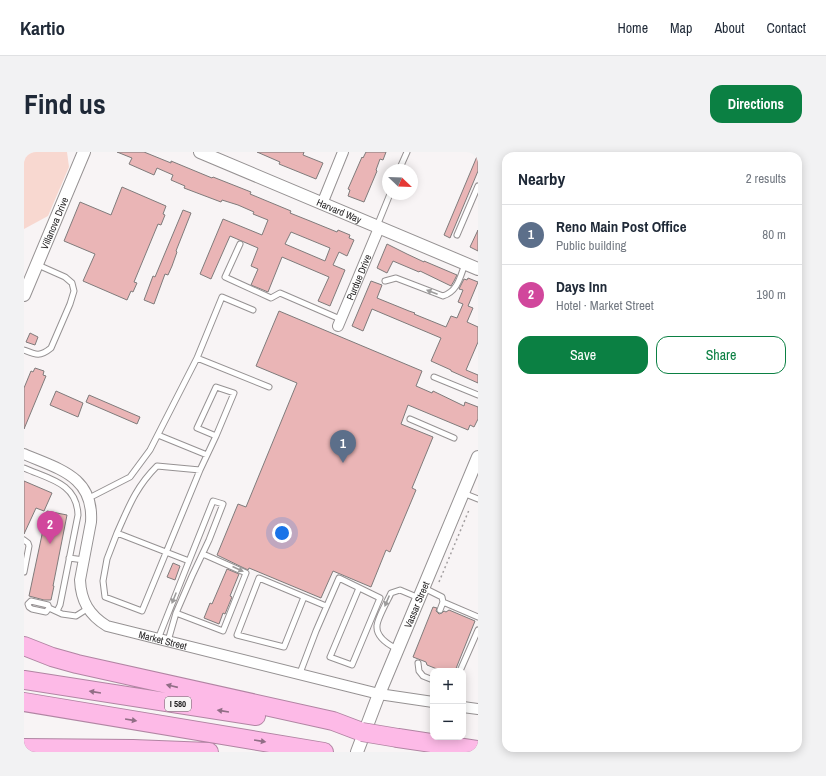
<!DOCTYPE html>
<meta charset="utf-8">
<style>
:root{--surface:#fff;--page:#f2f2f3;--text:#1f2937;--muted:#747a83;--line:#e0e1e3;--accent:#0b8043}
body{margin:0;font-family:"Archivo Narrow",sans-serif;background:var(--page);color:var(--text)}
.controls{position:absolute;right:12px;bottom:12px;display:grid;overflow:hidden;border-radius:8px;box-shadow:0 2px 10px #0003}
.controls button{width:36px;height:36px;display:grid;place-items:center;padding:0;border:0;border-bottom:1px solid var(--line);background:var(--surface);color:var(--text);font:20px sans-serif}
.compass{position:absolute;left:358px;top:12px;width:36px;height:36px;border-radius:50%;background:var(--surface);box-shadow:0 2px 10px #0003;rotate:113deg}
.you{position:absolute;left:258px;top:381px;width:14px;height:14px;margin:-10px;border:3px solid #fff;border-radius:50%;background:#1a73e8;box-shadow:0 0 0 6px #1a73e833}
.badge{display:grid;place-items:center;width:26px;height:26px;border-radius:50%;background:var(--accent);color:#fff;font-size:13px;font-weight:700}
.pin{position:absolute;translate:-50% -33px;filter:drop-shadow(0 1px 2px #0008)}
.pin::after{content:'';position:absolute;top:21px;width:14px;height:12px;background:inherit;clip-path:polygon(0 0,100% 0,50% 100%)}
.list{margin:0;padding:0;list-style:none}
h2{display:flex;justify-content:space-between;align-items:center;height:52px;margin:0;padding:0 16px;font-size:17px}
h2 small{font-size:13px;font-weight:400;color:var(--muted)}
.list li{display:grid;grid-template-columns:26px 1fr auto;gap:12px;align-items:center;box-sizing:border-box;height:60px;padding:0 16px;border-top:1px solid var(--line)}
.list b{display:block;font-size:15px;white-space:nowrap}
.list p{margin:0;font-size:13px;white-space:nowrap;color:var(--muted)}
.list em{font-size:13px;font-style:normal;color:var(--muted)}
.actions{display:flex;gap:8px;padding:12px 16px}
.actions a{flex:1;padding:9px 0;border:1px solid var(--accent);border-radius:12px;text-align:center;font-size:14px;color:var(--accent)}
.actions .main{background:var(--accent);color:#fff}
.map{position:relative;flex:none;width:454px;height:600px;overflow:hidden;border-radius:12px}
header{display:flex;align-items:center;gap:24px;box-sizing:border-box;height:56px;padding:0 20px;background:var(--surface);border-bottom:1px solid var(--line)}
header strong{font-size:19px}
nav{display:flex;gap:22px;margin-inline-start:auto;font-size:14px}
.intro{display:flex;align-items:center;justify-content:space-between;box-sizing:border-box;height:96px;padding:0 24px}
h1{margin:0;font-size:28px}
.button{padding:10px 18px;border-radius:12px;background:var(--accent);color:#fff;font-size:14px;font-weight:700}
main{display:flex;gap:24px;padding:0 24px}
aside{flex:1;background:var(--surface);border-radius:12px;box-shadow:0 2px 10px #0003}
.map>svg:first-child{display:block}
</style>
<header>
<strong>Kartio</strong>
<nav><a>Home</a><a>Map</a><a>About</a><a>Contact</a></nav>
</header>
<div class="intro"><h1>Find us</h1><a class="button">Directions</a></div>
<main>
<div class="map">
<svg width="454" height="600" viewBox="0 0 454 600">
<rect width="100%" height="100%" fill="#f8f4f5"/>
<path fill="#f8d8d0" d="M0 0H43L45 15 24 64 0 77Z"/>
<path fill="#eab5b6" stroke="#7f7b7b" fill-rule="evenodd" d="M93 0H120L147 11V9L188 26 189 25 227 40 226 42 267 59 266 61 286 69 313 80 314 78 326 83 325 86 330 88 323 104 315 100 309 113 321 118 306 154 294 149 305 125 258 105 244 140 227 133 234 117 227 114 234 96 206 84 187 127 176 122 199 67 238 83 244 68 229 62 230 60 214 53 198 48 197 50 160 36 161 34 147 28 149 23 133 16 130 23 105 12 108 6ZM267 80 306 96 301 109 261 92Z
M233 0H280L279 3 299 11 292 27 255 12 256 10Z
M342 0H362L359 8 356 7 352 18 353 19 340 50 324 44 326 38 324 37 338 5 339 6Z
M454 2V19L426 86 420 83Z
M98 35 142 54 139 62 141 63 137 73 134 72 110 130 113 131 109 140 107 139 103 148 59 129 71 102 40 89 56 50 87 63Z
M159 58 167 61 152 99 153 100 148 114 144 123 141 122 130 152 120 148 129 124 131 125Z
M454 78V99L446 95Z
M363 92 383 102 400 110V109L433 123 430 129 427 134 396 119 395 120 369 109 363 121 353 116Z
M444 126 454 130 444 154 449 156 443 170 454 175V190L442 218 454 223V231L427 219V218L407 209 417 186 348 157 339 179 328 174 347 129 358 133 353 146 385 159 391 161 390 162 422 175 427 164 433 166 439 152 434 150 439 138 435 137 440 127 443 128Z
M255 159 398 219 392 234 408 241 409 239 440 254 441 250 454 255V267L450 275 446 273 444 278 384 253 377 272 409 285 388 336 392 338 366 400 362 398 347 435 309 419 297 446 225 416 224 418 193 403 214 352 222 355 273 231 232 214Z
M6 181 14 185 11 193 2 190Z
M11 216 20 219 19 223 22 224 0 277V236L7 219 9 220Z
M32 239 59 251 54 265 26 253Z
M65 243 116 265 113 272 62 250Z
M0 329 28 341 20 359 12 356 0 382Z
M23 359 43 363 29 434H30L27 448H20L5 444Z
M149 411 156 414 151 428 143 425Z
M203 417 215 422 206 444 208 445 201 462 199 461 195 472 180 466 186 451 188 452Z
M409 455 413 456 412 459 415 462 418 461 420 459 422 460 425 458 451 469 431 519H418L403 513 402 510 389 505Z"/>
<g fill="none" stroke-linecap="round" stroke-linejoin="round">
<g stroke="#969293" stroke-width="7">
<path id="service" d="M375 18 383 0
M353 74 366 42
M433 83 454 34
M216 92 201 125 247 146 256 141 316 167
M361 129 372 126 419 144C434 139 436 125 441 112
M0 198C12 203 16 205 27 196L46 152 50 139 48 131 41 125 14 113
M173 206 245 235
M410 225 454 243
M192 235 210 241 192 284 173 276Z
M386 267 430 286
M134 283 183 303
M0 316C25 327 53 331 54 363L36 453 33 459
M439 341 454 347
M65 346 106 325 126 298 173 206 198 145 229 158
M93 381 83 407 79 429 81 445 118 459 176 318
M0 388 4 391 5 394 0 420
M45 406 60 408
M400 436 418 445 419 450 416 458
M280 445 260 495 213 483 235 426 302 454
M7 449 24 453 25 456 22 460 8 457 5 455 4 452Z
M419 450 454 465
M25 456 38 462 52 464 63 457
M152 461 199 479 222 421 179 402
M134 487 165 409
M144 489 152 461 168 424 185 388 199 352 189 349 165 409 93 381C105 354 112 335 133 314L176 318 192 284
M373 497C365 493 352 485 353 474 353 467 364 448 367 441L376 438 395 446
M394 511 395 519 399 524 409 528
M436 519 454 478
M276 521 292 479 315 426 356 446 328 513 306 505 335 436"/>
</g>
<g stroke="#969293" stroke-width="12">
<g id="minor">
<path d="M298 52 319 0"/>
<path id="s1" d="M314 174 355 76"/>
<path id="s2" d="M0 302C34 317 70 324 67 370L56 428C57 449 65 463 83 474L355 542 409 550"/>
<path d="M439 555 454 557"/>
</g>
</g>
<g stroke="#969293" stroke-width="14">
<g id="tertiary">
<path id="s3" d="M176 0 454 117"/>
<path id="s4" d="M0 143 60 0"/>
<path id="s5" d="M333 600 355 542 454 305"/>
</g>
</g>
<g stroke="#b185a3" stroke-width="20">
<path id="motorway" d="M0 494 28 505 53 512 309 569 338 580
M0 528 232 564
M0 550 300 600
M374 586 454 598
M0 596 109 597 185 600"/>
</g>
<path stroke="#a29e9f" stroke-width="1.5" stroke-dasharray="2 3" stroke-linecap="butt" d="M415 430 445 358"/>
<use href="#service" stroke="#fff" stroke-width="5"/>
<use href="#minor" stroke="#fff" stroke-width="10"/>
<use href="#tertiary" stroke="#fff" stroke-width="12"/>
<use href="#motorway" stroke="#fdbae7" stroke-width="18"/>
<g stroke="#b185a3" stroke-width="20" stroke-linecap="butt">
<path id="motorway-bridge" d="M338 580 374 586"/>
</g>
<use href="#motorway-bridge" stroke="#fdbae7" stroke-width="18"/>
</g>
<defs><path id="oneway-solid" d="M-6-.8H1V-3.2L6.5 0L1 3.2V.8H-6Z"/></defs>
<g fill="#9d9c9c">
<use href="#oneway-solid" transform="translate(408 140) rotate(-159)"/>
<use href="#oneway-solid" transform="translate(214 417) rotate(24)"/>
<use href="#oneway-solid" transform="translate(150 446) rotate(112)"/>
<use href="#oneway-solid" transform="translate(363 449) rotate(113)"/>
</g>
<g fill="#916e86">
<use href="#oneway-solid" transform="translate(148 534) rotate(-167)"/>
<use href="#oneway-solid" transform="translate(71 540) rotate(-171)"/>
<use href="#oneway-solid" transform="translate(199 559) rotate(-171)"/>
<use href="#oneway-solid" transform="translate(107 568) rotate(9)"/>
<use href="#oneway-solid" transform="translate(236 589) rotate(9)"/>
</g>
<g text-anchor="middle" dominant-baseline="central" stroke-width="4" stroke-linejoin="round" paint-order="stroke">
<rect fill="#f8f4f5" stroke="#646263" stroke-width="1" x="141" y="545" width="26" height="14" rx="3"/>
<g font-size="9" font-weight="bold" fill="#252324">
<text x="154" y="552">I 580</text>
</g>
<g font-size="10" fill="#252324" stroke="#f8f4f5">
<text stroke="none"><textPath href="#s3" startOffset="151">Harvard Way</textPath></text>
<text stroke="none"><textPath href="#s4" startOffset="78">Villanova Drive</textPath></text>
<text stroke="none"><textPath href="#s1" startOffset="53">Purdue Drive</textPath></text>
<text stroke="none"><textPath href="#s5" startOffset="159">Vassar Street</textPath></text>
<text stroke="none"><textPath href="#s2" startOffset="277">Market Street</textPath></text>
</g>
</g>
</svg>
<div class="controls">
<button>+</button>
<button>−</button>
</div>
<svg class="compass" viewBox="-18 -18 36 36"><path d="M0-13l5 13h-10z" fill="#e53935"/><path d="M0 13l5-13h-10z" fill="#747a83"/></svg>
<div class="you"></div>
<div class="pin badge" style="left:319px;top:311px;background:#5c6f8a">1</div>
<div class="pin badge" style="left:26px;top:392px;background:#d1479c">2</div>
</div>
<aside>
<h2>Nearby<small>2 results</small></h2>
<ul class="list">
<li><span class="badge" style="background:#5c6f8a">1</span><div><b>Reno Main Post Office</b><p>Public building</p></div><em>80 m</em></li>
<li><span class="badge" style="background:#d1479c">2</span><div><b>Days Inn</b><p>Hotel · Market Street</p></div><em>190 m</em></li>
</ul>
<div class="actions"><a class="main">Save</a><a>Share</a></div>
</aside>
</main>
